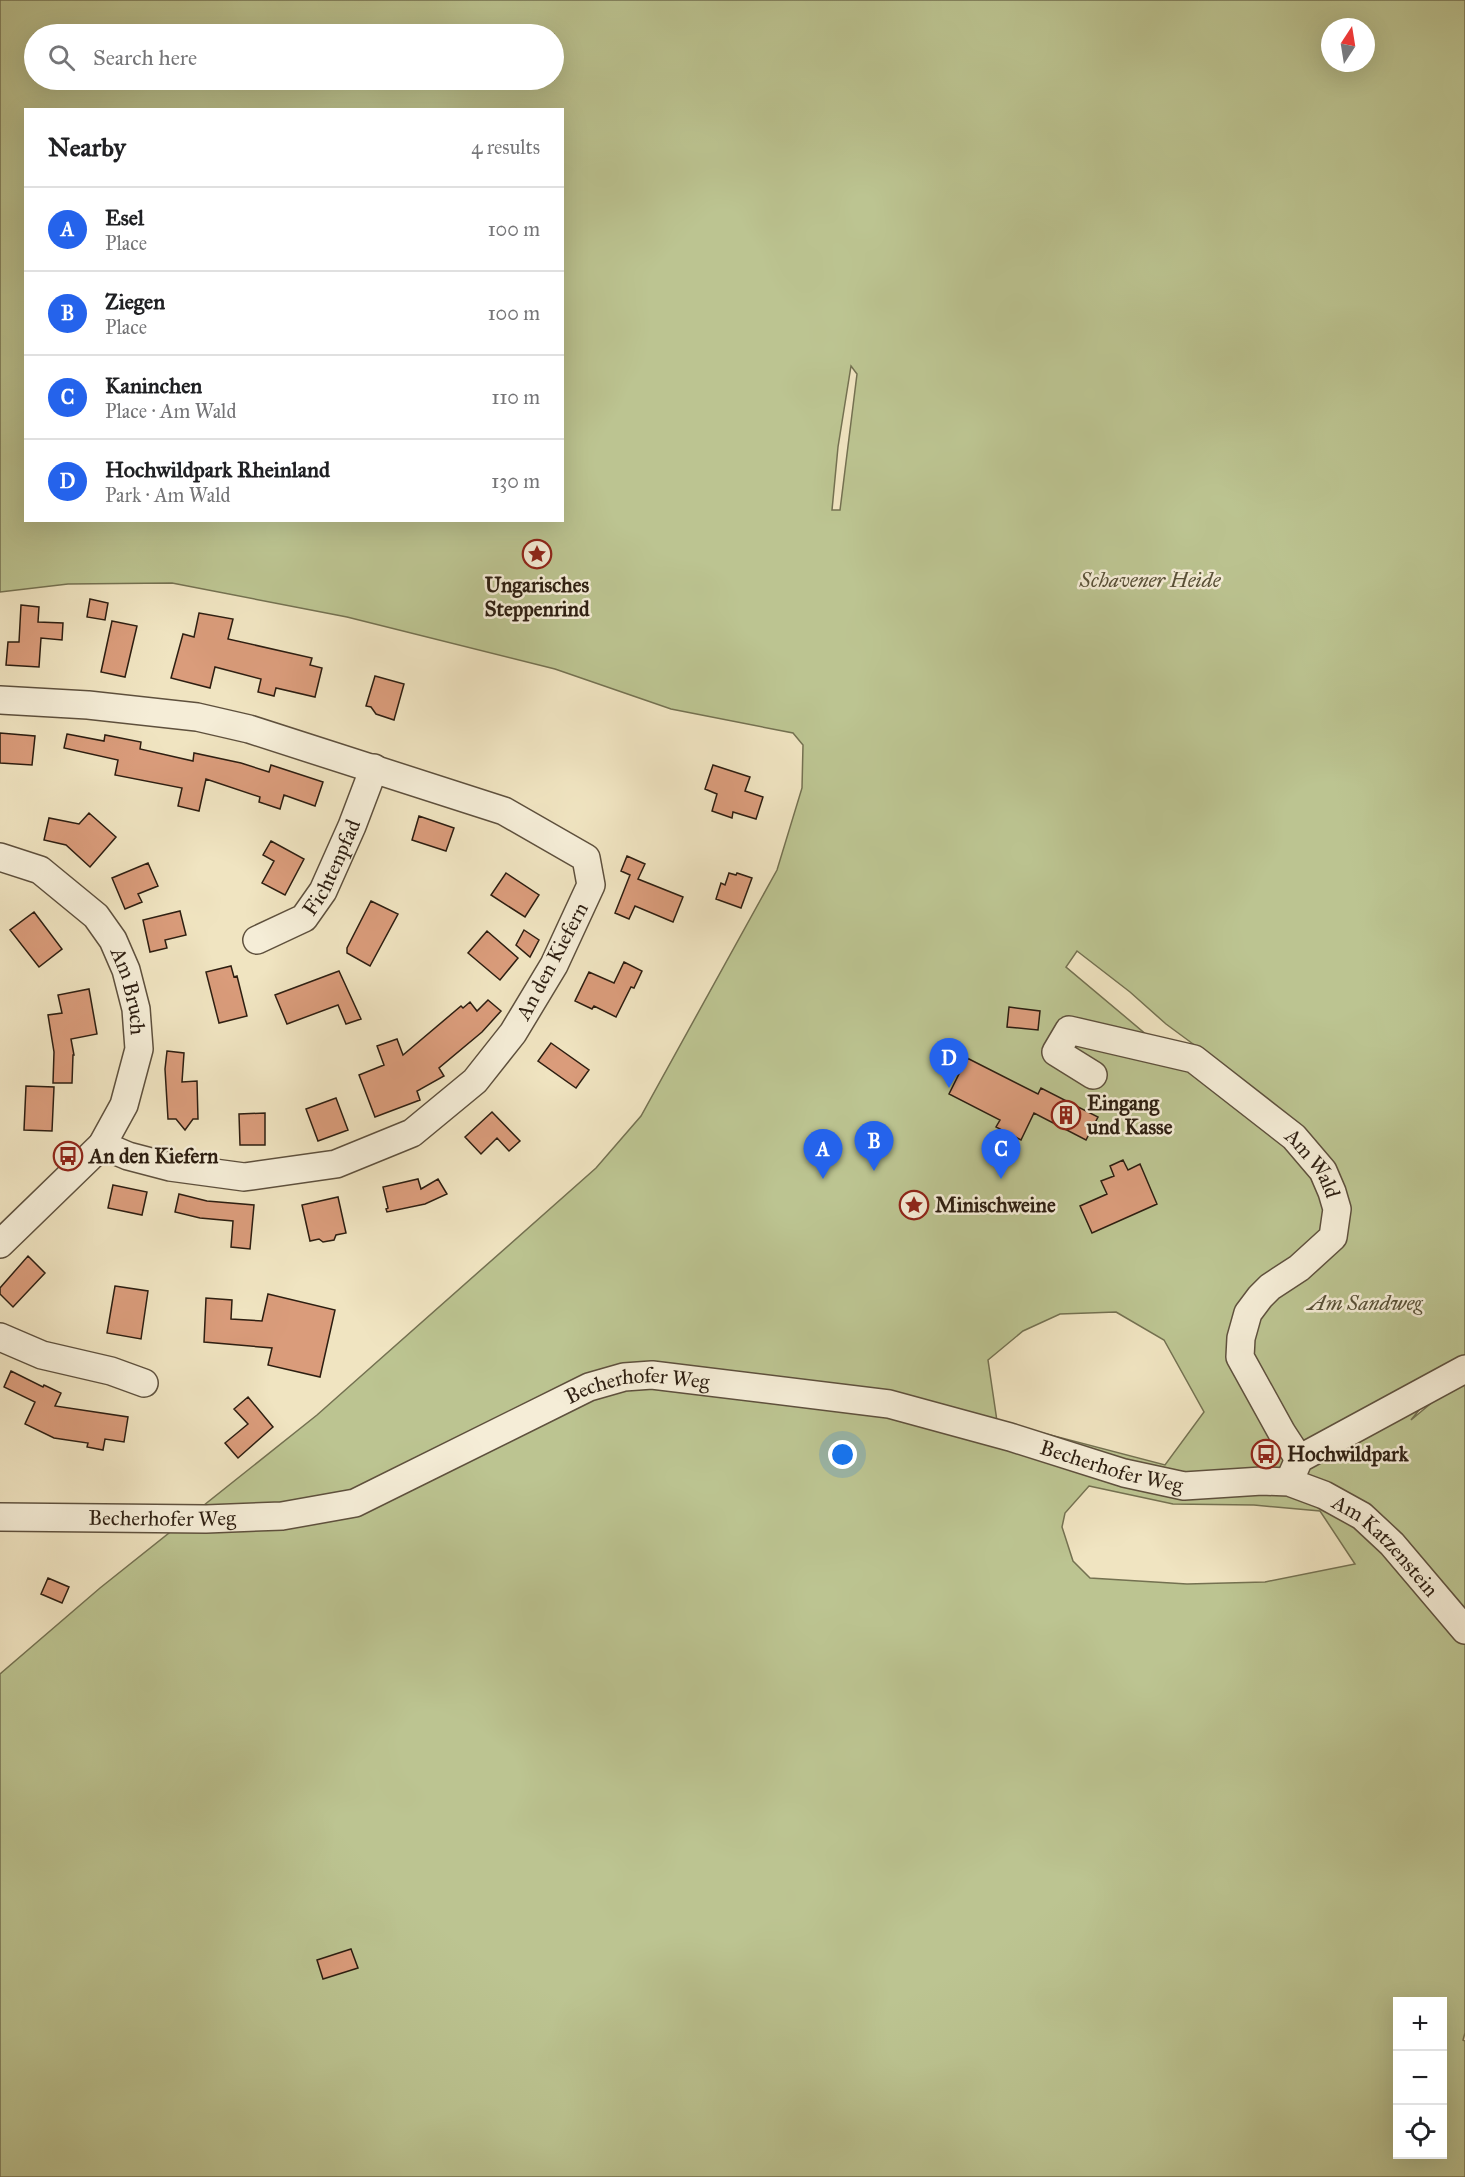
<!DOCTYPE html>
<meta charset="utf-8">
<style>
:root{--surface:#fff;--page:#f6f6f6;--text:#202124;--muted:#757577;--line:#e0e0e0;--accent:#2563eb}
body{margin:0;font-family:"IM FELL Great Primer",serif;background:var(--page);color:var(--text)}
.controls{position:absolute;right:18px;bottom:18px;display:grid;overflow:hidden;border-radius:0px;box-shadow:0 6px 24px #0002}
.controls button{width:54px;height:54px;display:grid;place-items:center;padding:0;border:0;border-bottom:2px solid var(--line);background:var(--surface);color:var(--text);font:30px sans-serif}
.compass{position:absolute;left:1321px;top:18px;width:54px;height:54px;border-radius:50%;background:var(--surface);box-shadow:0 6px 24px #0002;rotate:12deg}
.you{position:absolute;left:843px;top:1455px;width:21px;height:21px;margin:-15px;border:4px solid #fff;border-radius:50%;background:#1a73e8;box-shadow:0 0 0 9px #1a73e833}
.badge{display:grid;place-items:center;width:39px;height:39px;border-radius:50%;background:var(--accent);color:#fff;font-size:20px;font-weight:700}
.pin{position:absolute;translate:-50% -50px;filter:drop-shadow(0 2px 3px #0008)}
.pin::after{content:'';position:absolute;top:32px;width:21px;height:18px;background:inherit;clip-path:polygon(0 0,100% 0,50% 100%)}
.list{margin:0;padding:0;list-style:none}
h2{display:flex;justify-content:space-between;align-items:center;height:78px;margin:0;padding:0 24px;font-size:26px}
h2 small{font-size:20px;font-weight:400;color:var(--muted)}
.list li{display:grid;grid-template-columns:39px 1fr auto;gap:18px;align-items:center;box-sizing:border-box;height:84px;padding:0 24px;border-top:2px solid var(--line)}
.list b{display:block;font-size:22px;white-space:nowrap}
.list p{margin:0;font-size:20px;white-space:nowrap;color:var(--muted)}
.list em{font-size:20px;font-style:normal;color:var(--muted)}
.icon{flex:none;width:33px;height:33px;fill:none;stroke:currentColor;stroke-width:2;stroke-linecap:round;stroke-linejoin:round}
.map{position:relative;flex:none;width:1465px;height:2177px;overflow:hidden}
.search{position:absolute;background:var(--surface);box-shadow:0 6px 24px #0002;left:24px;top:24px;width:540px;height:66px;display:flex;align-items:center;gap:15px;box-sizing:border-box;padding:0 21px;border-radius:33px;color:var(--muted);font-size:22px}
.panel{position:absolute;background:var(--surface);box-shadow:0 6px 24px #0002;left:24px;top:108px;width:540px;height:414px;border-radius:0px}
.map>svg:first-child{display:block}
</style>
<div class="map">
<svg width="1465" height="2177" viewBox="0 0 1465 2177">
<rect width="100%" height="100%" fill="#f0e4c1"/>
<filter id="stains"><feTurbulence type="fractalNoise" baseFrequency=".00333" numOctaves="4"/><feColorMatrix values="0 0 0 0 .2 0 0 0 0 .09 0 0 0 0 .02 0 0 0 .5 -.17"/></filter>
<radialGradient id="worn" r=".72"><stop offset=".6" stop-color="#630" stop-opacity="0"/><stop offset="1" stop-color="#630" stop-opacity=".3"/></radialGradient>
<path fill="#bcc491" stroke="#747151" stroke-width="1.5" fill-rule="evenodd" d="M0 0H1465V1359L1457 1363 1411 1420 1465 1375V2033L1463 2040 1465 2041V2177H0V1674L100 1588 317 1415 596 1168 641 1116 777 870 802 788 803 745 793 733 671 709 555 669 347 617 172 583 68 584 0 592ZM1330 27H1366V63H1330ZM34 34H554V80H34ZM26 110H562V520H26ZM851 366 857 374 840 510H832L838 447ZM1077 951 1130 992 1166 1024 1254 1089 1160 1046 1066 967ZM1116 1312 1164 1340 1204 1412 1165 1465 997 1421 988 1360 1023 1331 1060 1314ZM1089 1486 1173 1504 1254 1505 1320 1511 1355 1564 1265 1582 1187 1584 1090 1578 1073 1561 1062 1527 1065 1513ZM1398 2002H1442V2154H1398Z"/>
<path fill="#da9c7b" stroke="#2d1e11" stroke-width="1.5" d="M90 599 108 603 105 620 87 617Z
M21 605 39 607 38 622 63 623 62 640 41 638 39 667 6 665 8 642H19Z
M199 613 233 619 228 639 312 658 310 665 322 668 315 697 276 688 274 696 258 692 261 679 215 667 210 688 171 678 183 634 194 637Z
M112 621 137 626 125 677 101 672Z
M375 676 404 684 394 720 376 714 371 707 366 706Z
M0 733 35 736 32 765 0 763Z
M67 734 104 741 105 735 141 742 140 749 193 761 194 753 241 763 269 772 271 765 323 782 315 806 284 795 280 809 259 802 260 797 206 779 199 811 178 806 182 788 115 775 118 760 64 748Z
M713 765 750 777 745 791 763 797 756 819 733 812 732 818 712 811 717 794 705 789Z
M89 813 116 837 90 867 66 845 44 840 49 818 79 824Z
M419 816 454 828 446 851 412 840Z
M271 841 304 859 285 895 262 883 274 861 263 855Z
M627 856 645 864 638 879 683 897 673 922 635 906 629 919 615 913 630 875 621 871Z
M148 863 158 886 138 894 142 902 125 909 112 878Z
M506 873 539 895 525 917 491 895Z
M729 873 736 875 737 873 752 878 741 908 716 899 721 883 725 885Z
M371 901 398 914 370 966 347 953V948Z
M180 911 186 935 165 940 167 948 150 952 143 920Z
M34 912 62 949 39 967 10 930Z
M524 930 539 940 530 957 516 945Z
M487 931 518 958 500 980 468 953Z
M624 962 642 971 634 988 631 987 616 1017 594 1006 592 1009 575 1001 589 972 614 983Z
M231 966 234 977 237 976 247 1016 219 1023 206 972Z
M339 971 361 1019 346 1024 338 1005 287 1024 275 995Z
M89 989 97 1034 71 1039 74 1055H73L72 1083H53L54 1052 48 1015 62 1013 58 995Z
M488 1000 501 1011 482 1032 439 1068 444 1076 417 1091 420 1100 375 1117 359 1075 384 1065 377 1046 397 1039 403 1055 461 1006 463 1008 470 1002 477 1011Z
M1009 1007 1040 1011 1038 1030 1007 1027Z
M551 1043 589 1070 576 1088 538 1061Z
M167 1051 184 1053 182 1082 197 1081 198 1119H193L185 1130 176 1119H168L165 1069Z
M967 1058 1038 1094 1041 1088 1098 1117 1086 1140 1034 1113 1021 1140 996 1127 1000 1120 949 1094Z
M26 1086 54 1087 52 1131 24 1130Z
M336 1098 348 1130 318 1141 306 1109Z
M492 1112 520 1141 509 1151 497 1138 481 1154 465 1137Z
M265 1113V1145H240L239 1114Z
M1123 1160 1128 1170 1140 1164 1157 1204 1092 1233 1080 1206 1107 1194 1101 1181 1114 1176 1110 1166Z
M418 1179 421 1189 438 1179 447 1194 425 1204 387 1212 386 1209 388 1208 383 1187Z
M113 1185 147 1192 142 1215 108 1208Z
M179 1194 207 1201 254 1205 250 1249 231 1247 233 1221 200 1218 175 1212Z
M338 1197 346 1233 336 1235 334 1240 323 1242 319 1239 310 1241 302 1205Z
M28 1256 45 1273 13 1307 0 1294V1288Z
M115 1286 148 1291 141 1339 107 1333Z
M268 1294 335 1310 320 1377 268 1365 272 1348 204 1342 206 1298 232 1300 231 1319 262 1321Z
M11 1371 43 1387 44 1385 61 1393 55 1406 128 1417 124 1442 105 1439 103 1450 87 1447 88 1443 54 1438 25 1424 35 1402 4 1387Z
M248 1397 273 1427 238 1458 225 1443 248 1424 234 1409Z
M48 1578 69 1587 62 1603 41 1594Z
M351 1949 358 1968 323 1979 317 1960Z"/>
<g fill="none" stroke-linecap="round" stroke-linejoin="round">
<g stroke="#5e503d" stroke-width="30">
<g id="minor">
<path d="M0 700 88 705 197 717 249 729 504 811 586 858 591 885 554 965 513 1033 475 1081 412 1133 336 1164 244 1177 170 1167 128 1156 102 1145"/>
<path id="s1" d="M0 857 40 870 96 916 113 940 126 970 136 1009 139 1049 124 1105 102 1145 0 1244"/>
<path id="s2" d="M257 940 304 918 323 891 352 826 374 768"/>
<path id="s3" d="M1093 1075 1056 1052 1069 1030 1194 1059 1294 1137 1323 1171 1332 1192 1337 1209 1333 1237 1299 1268 1270 1287 1260 1297 1248 1313 1241 1338 1240 1357 1282 1433 1299 1459"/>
<path d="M0 1337 42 1355 111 1371 144 1383"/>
<path d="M1292 1475 1299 1459 1465 1369"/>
<path id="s4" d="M0 1517 206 1519 282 1516 355 1503 589 1387 624 1377 652 1375 889 1404 1010 1437 1124 1473 1184 1486 1262 1481 1289 1482 1324 1495 1362 1516 1392 1544 1465 1630"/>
</g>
</g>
<use href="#minor" stroke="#f5edd7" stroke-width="27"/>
</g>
<defs>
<g id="sight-ring" transform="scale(1.5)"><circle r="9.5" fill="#f5edd7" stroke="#8f2418" stroke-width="1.5"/><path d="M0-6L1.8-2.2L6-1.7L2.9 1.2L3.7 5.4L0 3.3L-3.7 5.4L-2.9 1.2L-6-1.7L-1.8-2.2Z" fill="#8f2418"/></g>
<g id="building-ring" transform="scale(1.5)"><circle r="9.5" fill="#f5edd7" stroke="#8f2418" stroke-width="1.5"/><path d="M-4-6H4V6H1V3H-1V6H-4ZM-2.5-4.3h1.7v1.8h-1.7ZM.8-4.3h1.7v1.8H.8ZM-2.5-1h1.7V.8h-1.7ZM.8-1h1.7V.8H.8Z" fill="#8f2418"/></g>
<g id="bus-ring" transform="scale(1.5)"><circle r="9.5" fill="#f5edd7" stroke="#8f2418" stroke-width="1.5"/><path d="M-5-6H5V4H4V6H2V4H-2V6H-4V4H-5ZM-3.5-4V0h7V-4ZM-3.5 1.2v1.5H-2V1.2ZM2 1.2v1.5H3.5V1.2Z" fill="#8f2418"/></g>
</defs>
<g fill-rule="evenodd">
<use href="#sight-ring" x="537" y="554"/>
<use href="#building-ring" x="1066" y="1115"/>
<use href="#bus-ring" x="68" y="1156"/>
<use href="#sight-ring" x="914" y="1205"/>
<use href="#bus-ring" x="1266" y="1454"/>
</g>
<g text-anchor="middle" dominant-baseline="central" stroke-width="5" stroke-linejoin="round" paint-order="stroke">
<g font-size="21" font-style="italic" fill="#585037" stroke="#f5edd7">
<text x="1150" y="580">Schavener Heide</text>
<text x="1365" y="1303">Am Sandweg</text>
</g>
<g font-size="21" font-weight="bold" fill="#2d1e11" stroke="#f5edd7" text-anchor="start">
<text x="537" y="585" text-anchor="middle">Ungarisches<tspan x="537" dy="24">Steppenrind</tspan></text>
<text x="1087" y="1103">Eingang<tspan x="1087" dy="24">und Kasse</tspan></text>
<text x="89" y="1156">An den Kiefern</text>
<text x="935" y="1205">Minischweine</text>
<text x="1287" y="1454">Hochwildpark</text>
</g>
<g font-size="21" fill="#2d1e11" stroke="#f5edd7">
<text stroke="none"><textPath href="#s2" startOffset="110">Fichtenpfad</textPath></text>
<text transform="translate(552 961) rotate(-62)">An den Kiefern</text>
<text stroke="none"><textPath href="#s1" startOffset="198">Am Bruch</textPath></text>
<text stroke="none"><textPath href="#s3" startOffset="357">Am Wald</textPath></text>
<text stroke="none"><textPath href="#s4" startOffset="666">Becherhofer Weg</textPath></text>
<text stroke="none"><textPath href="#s4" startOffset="1152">Becherhofer Weg</textPath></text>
<text stroke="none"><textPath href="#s4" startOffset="162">Becherhofer Weg</textPath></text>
<text stroke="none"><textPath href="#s4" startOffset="1450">Am Katzenstein</textPath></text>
</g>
</g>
<rect width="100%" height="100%" filter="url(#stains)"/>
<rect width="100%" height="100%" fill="url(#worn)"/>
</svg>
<div class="controls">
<button>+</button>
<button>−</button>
<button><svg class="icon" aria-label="locate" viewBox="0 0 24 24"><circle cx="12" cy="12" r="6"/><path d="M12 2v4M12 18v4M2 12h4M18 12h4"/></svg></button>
</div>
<svg class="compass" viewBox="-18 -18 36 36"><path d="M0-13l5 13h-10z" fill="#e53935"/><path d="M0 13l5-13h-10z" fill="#757577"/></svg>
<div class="you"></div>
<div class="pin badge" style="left:823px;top:1179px">A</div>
<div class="pin badge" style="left:874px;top:1171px">B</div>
<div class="pin badge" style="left:1001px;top:1179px">C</div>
<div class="pin badge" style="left:949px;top:1088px">D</div>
<div class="search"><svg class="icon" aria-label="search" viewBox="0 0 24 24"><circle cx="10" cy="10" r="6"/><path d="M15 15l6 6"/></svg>Search here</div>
<section class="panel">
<h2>Nearby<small>4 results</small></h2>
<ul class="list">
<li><span class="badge">A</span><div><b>Esel</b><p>Place</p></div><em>100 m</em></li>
<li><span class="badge">B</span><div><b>Ziegen</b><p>Place</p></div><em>100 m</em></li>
<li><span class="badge">C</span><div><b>Kaninchen</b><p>Place · Am Wald</p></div><em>110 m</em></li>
<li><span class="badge">D</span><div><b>Hochwildpark Rheinland</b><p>Park · Am Wald</p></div><em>130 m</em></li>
</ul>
</section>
</div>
